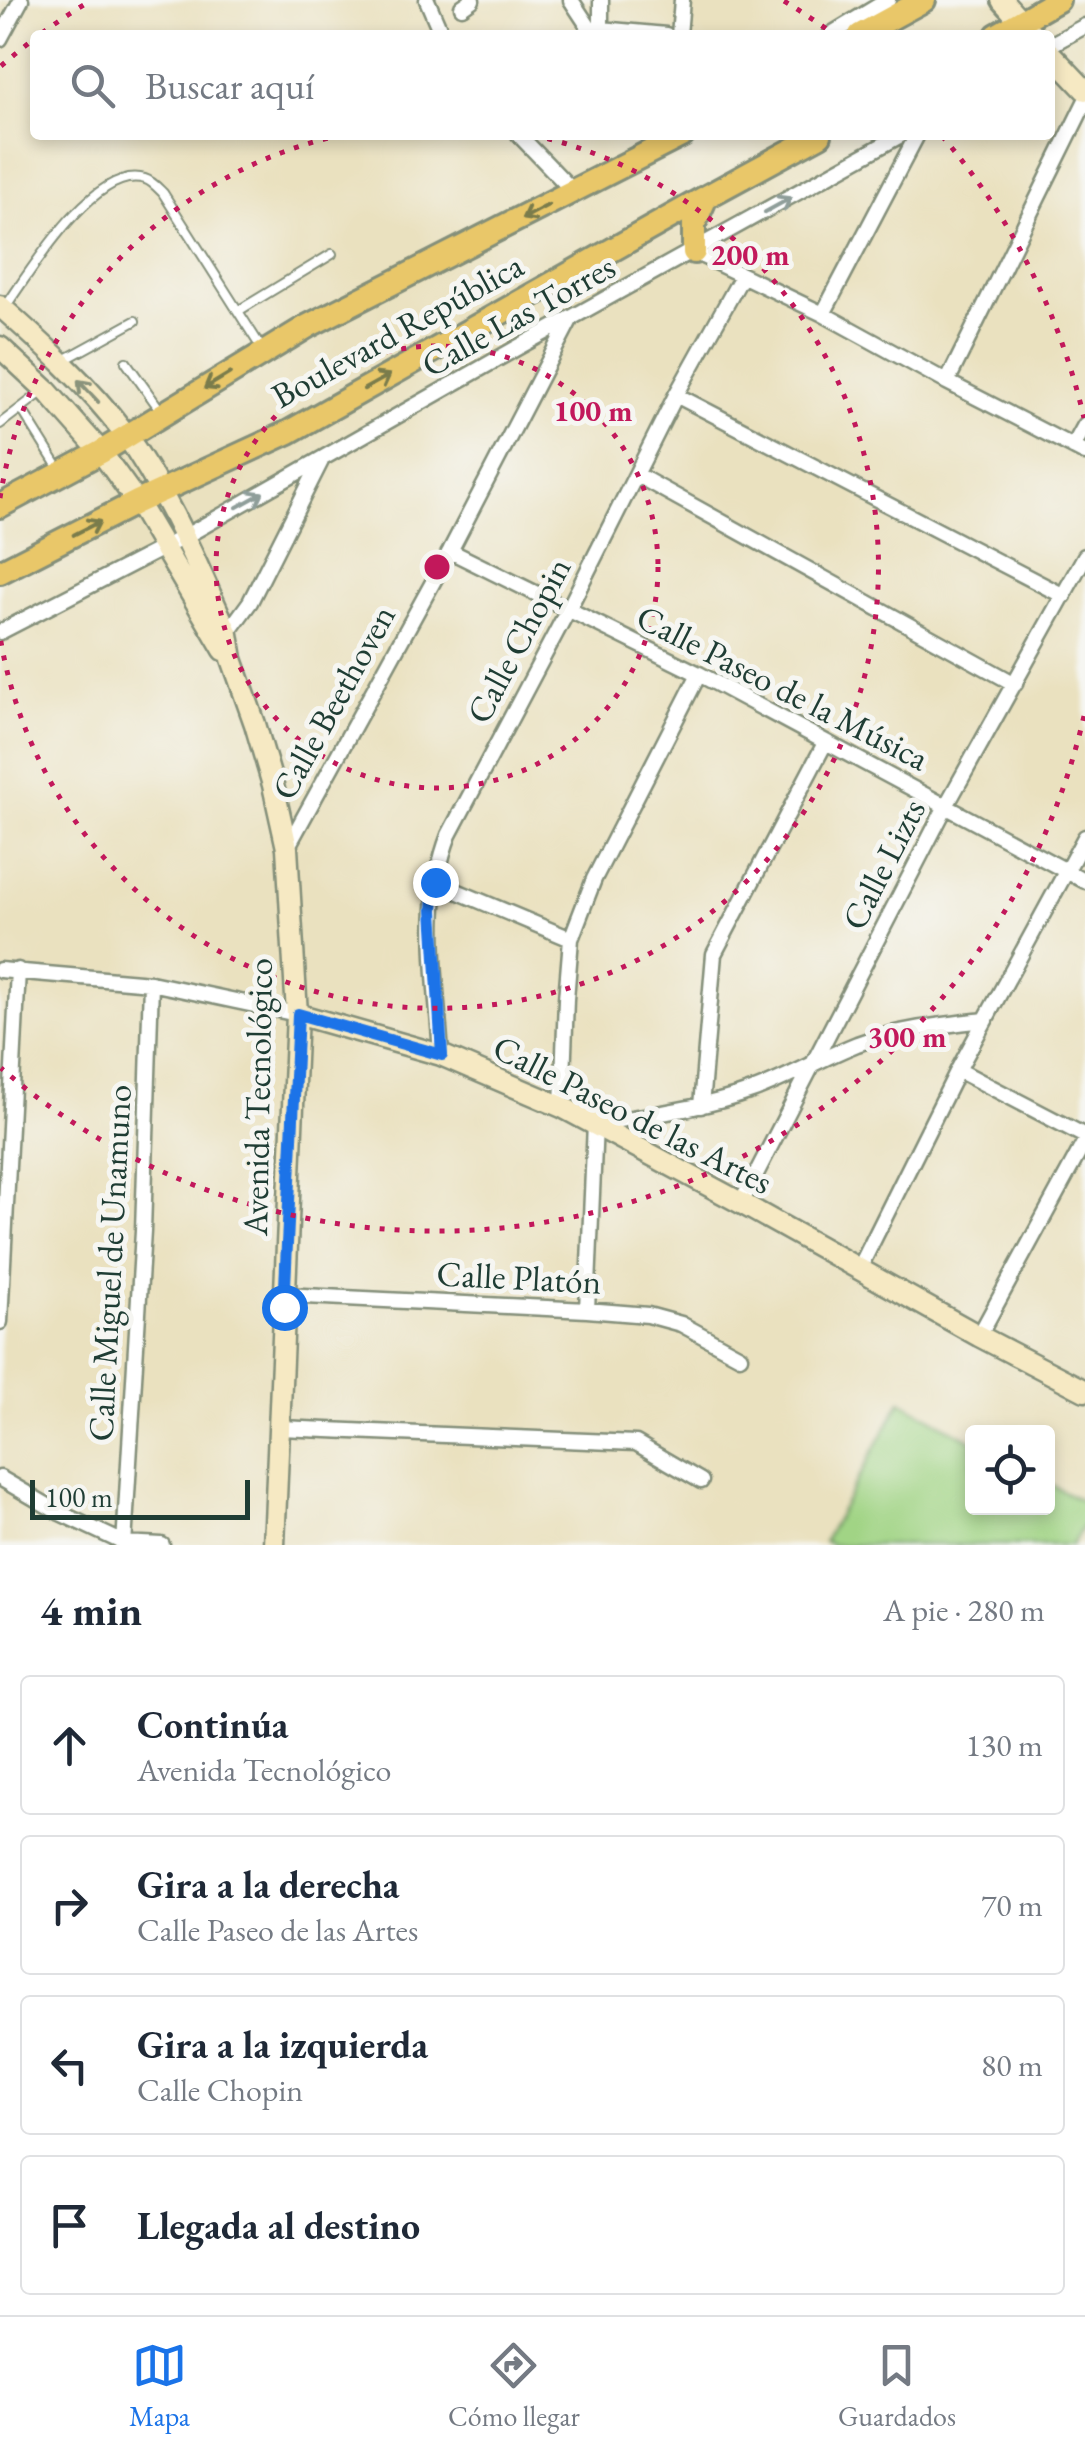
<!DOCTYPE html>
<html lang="es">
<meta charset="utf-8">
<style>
:root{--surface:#fff;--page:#f2f2f3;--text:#1f2937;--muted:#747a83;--line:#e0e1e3;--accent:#1a73e8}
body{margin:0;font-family:"EB Garamond",serif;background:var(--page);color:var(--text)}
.controls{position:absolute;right:30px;bottom:30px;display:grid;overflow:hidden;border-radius:10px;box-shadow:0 5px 15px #0003}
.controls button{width:90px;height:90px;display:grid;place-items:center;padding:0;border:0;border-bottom:2px solid var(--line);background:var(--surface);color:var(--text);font:50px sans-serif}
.scale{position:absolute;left:30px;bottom:25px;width:220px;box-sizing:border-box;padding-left:10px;border:5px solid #1f3d34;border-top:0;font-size:28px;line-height:35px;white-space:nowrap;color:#1f3d34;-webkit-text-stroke:8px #f6f6f2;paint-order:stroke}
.stop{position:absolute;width:30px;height:30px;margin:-22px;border:8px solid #1a73e8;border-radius:50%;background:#fff}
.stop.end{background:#1a73e8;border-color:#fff;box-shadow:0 2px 10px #0008}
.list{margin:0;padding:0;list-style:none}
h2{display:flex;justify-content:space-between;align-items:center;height:130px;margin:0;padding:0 40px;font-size:42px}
h2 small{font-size:32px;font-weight:400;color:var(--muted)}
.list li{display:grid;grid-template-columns:65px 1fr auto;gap:30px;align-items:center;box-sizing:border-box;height:140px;margin:0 20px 20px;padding:0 20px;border:2px solid var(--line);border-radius:10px}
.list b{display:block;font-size:38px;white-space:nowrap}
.list p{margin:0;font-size:32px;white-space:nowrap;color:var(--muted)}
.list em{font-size:32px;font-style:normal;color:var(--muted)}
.icon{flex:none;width:55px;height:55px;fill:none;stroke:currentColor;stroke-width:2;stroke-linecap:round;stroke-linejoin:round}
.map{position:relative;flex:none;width:1085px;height:1545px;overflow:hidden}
.search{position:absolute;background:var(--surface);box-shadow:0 5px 15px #0003;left:30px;right:30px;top:30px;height:110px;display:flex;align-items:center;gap:25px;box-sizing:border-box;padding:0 35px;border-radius:10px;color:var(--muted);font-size:38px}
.sheet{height:770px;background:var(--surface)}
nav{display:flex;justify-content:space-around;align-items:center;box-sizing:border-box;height:140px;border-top:2px solid var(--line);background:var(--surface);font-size:28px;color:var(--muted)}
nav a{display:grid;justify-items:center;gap:5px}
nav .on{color:var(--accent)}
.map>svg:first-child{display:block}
</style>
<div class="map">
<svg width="1085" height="1545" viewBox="0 0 1085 1545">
<rect width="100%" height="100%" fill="#f6f6f2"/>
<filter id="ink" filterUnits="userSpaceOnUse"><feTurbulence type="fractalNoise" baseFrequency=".01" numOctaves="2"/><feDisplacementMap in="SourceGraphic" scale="20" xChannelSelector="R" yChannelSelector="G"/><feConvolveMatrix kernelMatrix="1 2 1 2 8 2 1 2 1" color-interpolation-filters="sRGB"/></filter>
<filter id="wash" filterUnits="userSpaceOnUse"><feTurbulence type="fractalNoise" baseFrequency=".0048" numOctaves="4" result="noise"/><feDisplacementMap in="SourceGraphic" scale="40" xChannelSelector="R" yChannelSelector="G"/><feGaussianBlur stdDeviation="2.25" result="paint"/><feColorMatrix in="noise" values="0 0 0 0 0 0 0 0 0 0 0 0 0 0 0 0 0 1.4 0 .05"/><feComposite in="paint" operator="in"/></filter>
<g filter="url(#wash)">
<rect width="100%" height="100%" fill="#eae1bf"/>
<path fill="#a1d485" stroke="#60885c" stroke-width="2.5" d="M901 1401 972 1441V1508H1048V1483L1085 1503V1522L1072 1545H831L824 1541Z"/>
</g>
<g filter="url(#ink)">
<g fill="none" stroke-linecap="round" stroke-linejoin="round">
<g stroke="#848f7a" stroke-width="12">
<path id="lane" d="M6 306C29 273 96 163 145 179 152 181 158 188 163 193L262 349
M238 311 332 254
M64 360 135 321
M126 362 161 411
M21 408 61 472
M0 424 42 392"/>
</g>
<g stroke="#848f7a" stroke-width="19">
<path id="street" d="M427 0 442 35
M571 0 594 35
M601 0V29
M462 7 472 0
M589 35 601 29 666 35
M679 35 682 0
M830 35 888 0
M0 39 21 0
M1050 45 1085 26
M519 135 573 191
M694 252 823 314 947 382 1085 453
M823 314 917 135
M947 382 1085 102
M676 395 1064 596
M1073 447 1085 425
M637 475 1015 684
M450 551 699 674 1085 881
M0 632 184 537 515 349 901 135
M223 639 250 602 321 461
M287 848 450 551 570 320
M435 882 571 939
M0 970 151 983 297 1014
M441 1055C437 983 422 903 449 835L568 610 676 395 742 276
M958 1070 1085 1136
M701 1106 714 954 825 743
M562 1107 566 999 571 939 594 879 699 674
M741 1203 946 806 1085 556
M859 1269 958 1070 1085 837
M284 1295 587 1310 648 1315 681 1324 740 1356
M587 1310 595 1124C648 1115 701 1109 752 1091 788 1078 822 1058 857 1044 898 1029 943 1025 985 1020
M0 1322 18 970
M979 1336 1085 1141
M280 1428 636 1443 701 1481
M0 1478 60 1513 124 1543 162 1545
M124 1545 143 1231 151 983"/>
</g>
<g stroke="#848f7a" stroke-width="25">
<path id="secondary" d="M1002 0 1033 35
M1050 53 1085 90
M0 306C43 344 88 385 123 431 168 493 197 565 228 634L232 659 255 724 273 785 287 848 297 1014 274 1545
M0 347 46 390 101 452 137 502 224 650
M297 1014 441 1055 562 1107 741 1203 979 1336 1085 1391"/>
</g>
<g stroke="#848f7a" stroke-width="28">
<path id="primary" d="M860 35 924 0
M997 35 1058 0
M694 252V224L706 197
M0 506 101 452 308 326 683 135
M0 572 137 502 289 432 706 197 820 135"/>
</g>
<use href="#lane" stroke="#fff" stroke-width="8"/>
<use href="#street" stroke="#fff" stroke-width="14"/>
<use href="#secondary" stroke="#f6e9c3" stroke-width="20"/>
<use href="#primary" stroke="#e9c769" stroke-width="22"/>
</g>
<defs><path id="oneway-shaft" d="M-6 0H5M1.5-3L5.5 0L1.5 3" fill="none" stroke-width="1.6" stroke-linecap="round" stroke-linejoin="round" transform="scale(2.5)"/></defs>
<g stroke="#8f9e9a">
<use href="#oneway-shaft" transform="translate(778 205) rotate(-29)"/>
<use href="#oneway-shaft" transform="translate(250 500) rotate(-29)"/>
</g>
<g stroke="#7a7b4c">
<use href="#oneway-shaft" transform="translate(535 212) rotate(152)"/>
<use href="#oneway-shaft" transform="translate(217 381) rotate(149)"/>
<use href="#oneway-shaft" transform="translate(377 382) rotate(-29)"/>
<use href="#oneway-shaft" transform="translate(87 528) rotate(-27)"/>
</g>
<use stroke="#8a937c" href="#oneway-shaft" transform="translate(88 391) rotate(-133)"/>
</g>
<g fill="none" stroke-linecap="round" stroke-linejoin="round" filter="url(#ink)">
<path stroke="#1a73e8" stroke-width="12" d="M284 1307 298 1014 442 1055 433 910 435 882"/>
</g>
<g fill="none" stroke="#c2185b" stroke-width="5" stroke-dasharray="5 10">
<circle cx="437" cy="567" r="221"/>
<path d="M0 498A442 442 0 0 1 341 135M533 135A442 442 0 1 1 0 636"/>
<path d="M1084 716A664 664 0 0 1 1 1068M1 66A664 664 0 0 1 33 40M42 33A664 664 0 0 1 90 1M784 1A664 664 0 0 1 832 33M942 136A664 664 0 0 1 1084 418"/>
</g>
<g text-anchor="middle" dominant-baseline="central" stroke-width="10" stroke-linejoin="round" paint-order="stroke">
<g font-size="35" fill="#1f3d34" stroke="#f6f6f2">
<text transform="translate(518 315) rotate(-29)">Calle Las Torres</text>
<text transform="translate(397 330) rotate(-29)">Boulevard República</text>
<text transform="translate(518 640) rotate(-62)">Calle Chopin</text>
<text transform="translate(783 687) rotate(27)">Calle Paseo de la Música</text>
<text transform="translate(333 702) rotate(-61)">Calle Beethoven</text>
<text transform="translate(883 864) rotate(-63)">Calle Lizts</text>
<text transform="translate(257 1097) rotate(-89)">Avenida Tecnológico</text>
<text transform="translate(633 1114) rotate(27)">Calle Paseo de las Artes</text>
<text transform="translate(109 1263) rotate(-87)">Calle Miguel de Unamuno</text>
<text transform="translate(519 1277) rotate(3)">Calle Platón</text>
</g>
</g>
<circle cx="437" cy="567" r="15" fill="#c2185b" stroke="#f6f6f2" stroke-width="5"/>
<g font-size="30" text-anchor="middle" font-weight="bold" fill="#c2185b" stroke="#f6f6f2" stroke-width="10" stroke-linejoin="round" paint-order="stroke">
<text x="750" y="265">200 m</text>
<text x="593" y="421">100 m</text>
<text x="907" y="1047">300 m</text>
</g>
</svg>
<div class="controls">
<button><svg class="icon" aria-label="locate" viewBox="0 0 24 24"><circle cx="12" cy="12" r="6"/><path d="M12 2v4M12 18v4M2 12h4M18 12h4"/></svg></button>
</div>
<div class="scale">100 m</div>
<div class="stop" style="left:284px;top:1307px"></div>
<div class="stop end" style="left:435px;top:882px"></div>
<div class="search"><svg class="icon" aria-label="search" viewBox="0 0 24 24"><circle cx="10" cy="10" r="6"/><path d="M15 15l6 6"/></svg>Buscar aquí</div>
</div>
<section class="sheet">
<h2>4 min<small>A pie · 280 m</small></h2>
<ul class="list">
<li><svg class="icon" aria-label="ahead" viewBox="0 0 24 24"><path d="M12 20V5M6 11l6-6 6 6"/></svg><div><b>Continúa</b><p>Avenida Tecnológico</p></div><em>130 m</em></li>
<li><svg class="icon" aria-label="right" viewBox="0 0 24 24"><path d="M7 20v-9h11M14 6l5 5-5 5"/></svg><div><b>Gira a la derecha</b><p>Calle Paseo de las Artes</p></div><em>70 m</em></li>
<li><svg class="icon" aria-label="left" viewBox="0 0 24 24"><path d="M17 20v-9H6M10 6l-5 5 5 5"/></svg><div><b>Gira a la izquierda</b><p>Calle Chopin</p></div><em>80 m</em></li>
<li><svg class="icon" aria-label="arrive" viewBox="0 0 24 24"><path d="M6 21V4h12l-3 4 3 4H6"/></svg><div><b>Llegada al destino</b></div></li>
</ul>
</section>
<nav>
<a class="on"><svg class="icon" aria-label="map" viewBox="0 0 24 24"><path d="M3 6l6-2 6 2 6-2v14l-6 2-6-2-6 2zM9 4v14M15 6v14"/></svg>Mapa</a>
<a><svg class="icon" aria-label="directions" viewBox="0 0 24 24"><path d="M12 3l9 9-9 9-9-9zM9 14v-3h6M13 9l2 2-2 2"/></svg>Cómo llegar</a>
<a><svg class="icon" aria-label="saved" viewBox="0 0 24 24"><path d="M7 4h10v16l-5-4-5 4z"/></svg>Guardados</a>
</nav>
